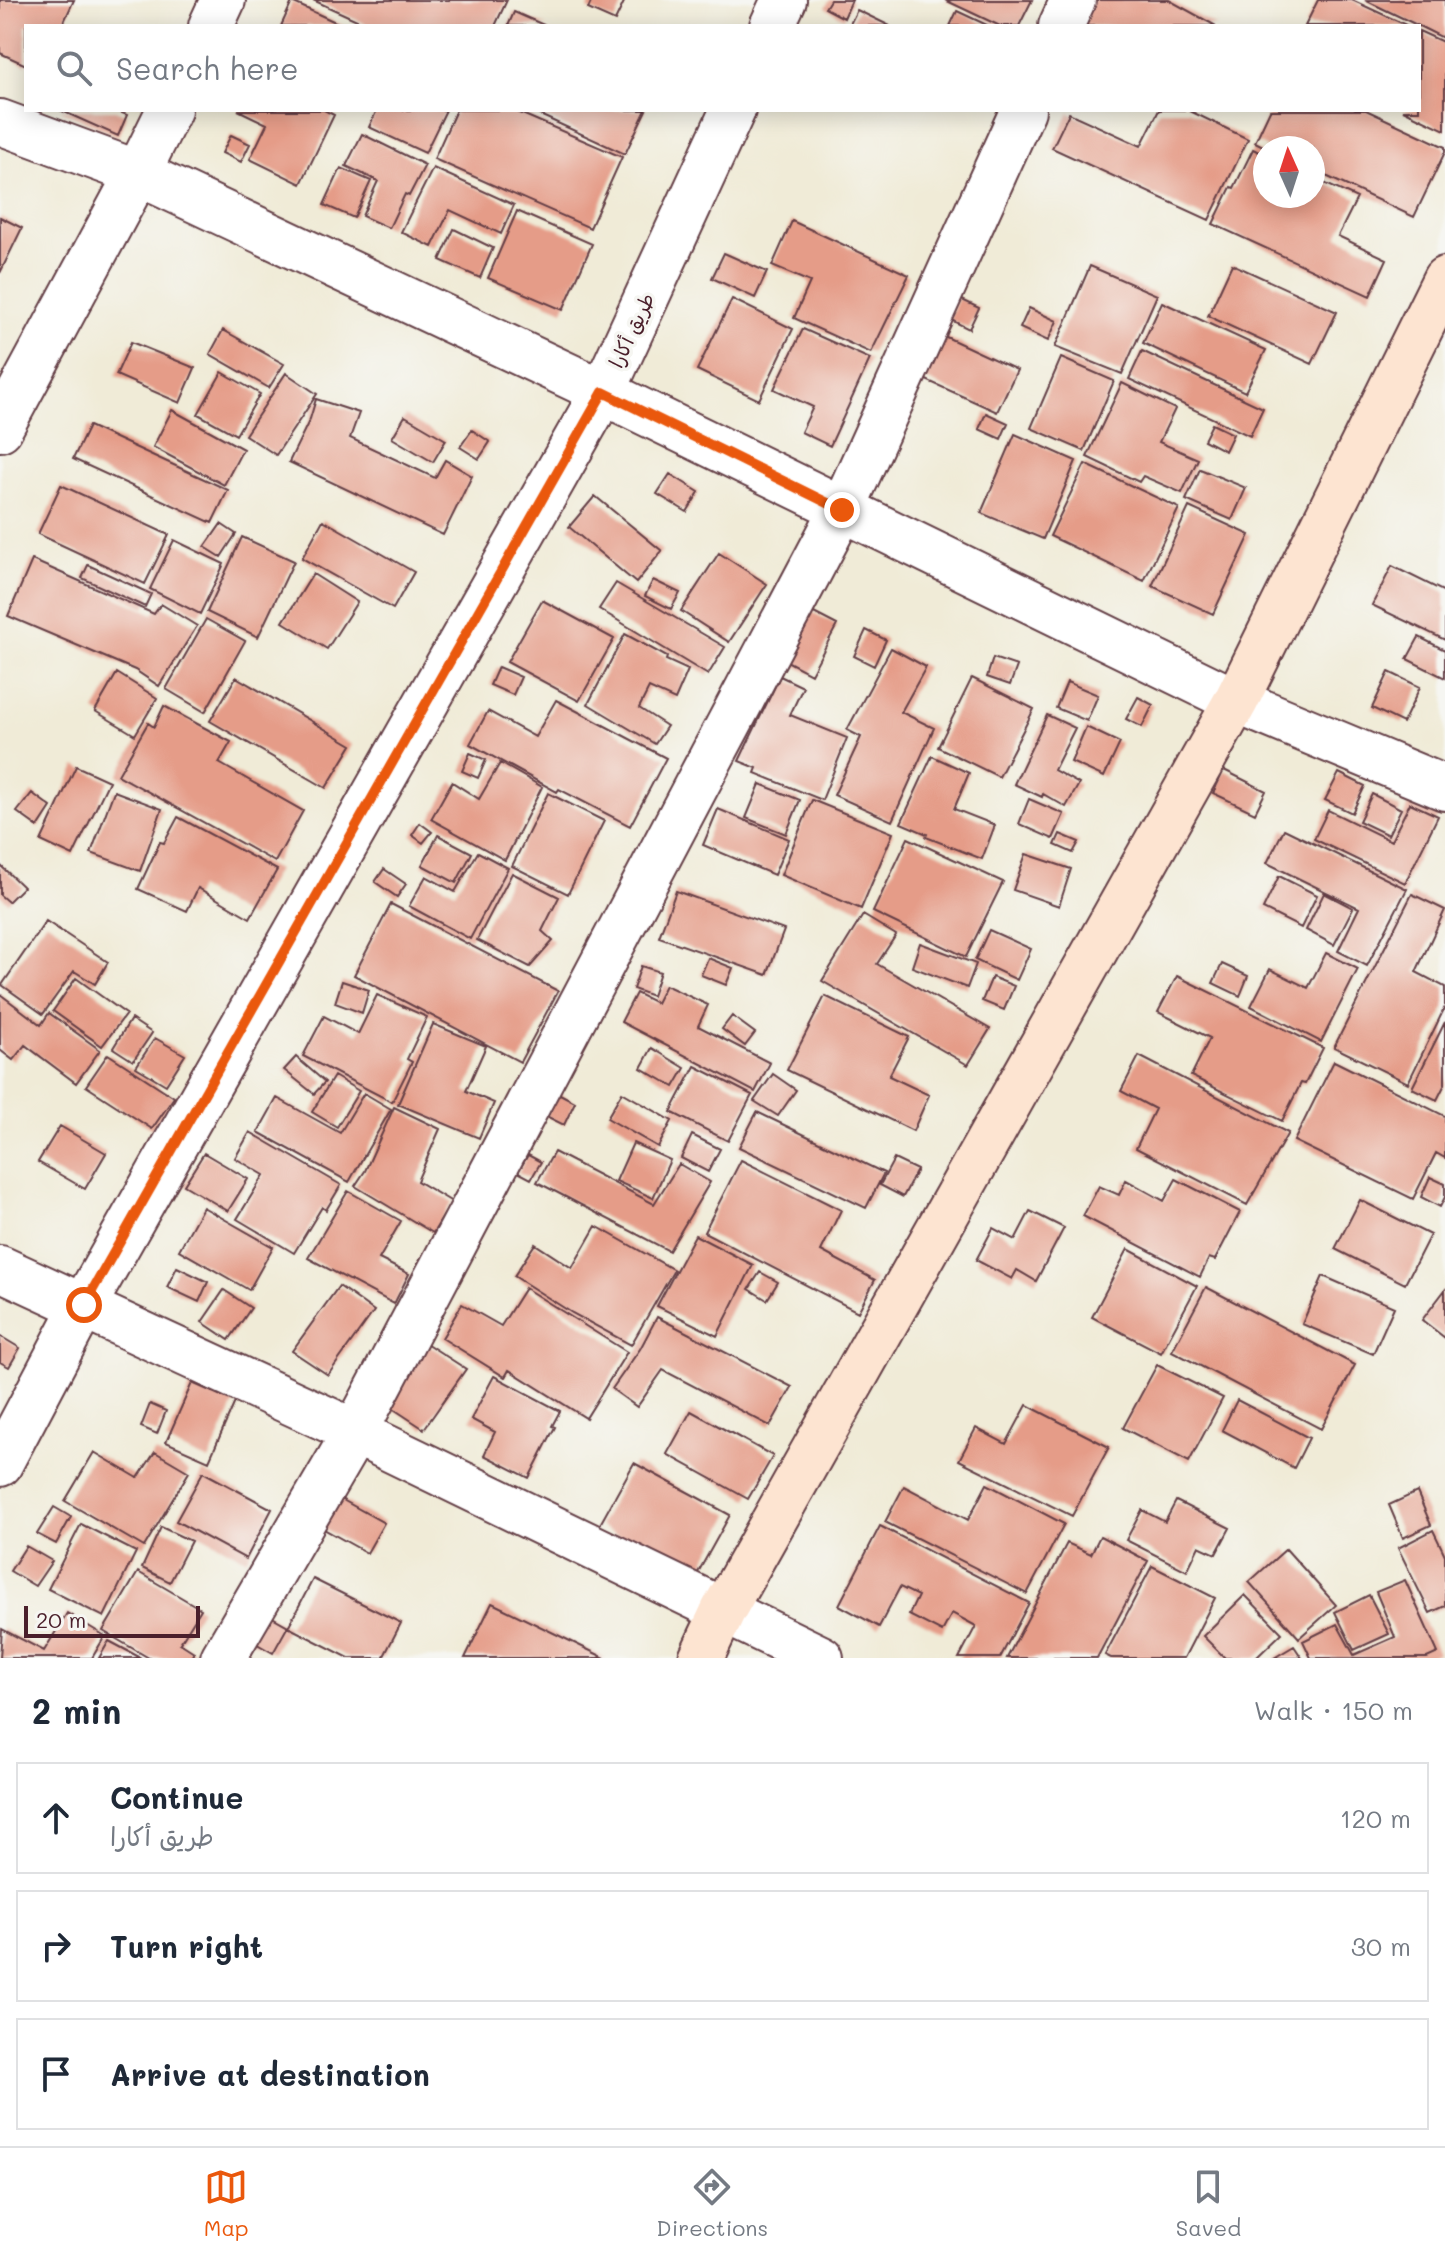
<!DOCTYPE html>
<meta charset="utf-8">
<style>
:root{--surface:#fff;--page:#f2f2f3;--text:#1f2937;--muted:#747a83;--line:#e0e1e3;--accent:#ea580c}
body{margin:0;font-family:Mali,"Playpen Sans Arabic",sans-serif;background:var(--page);color:var(--text)}
.compass{position:absolute;left:1253px;top:136px;width:72px;height:72px;border-radius:50%;background:var(--surface);box-shadow:0 4px 20px #0003;rotate:357deg}
.scale{position:absolute;left:24px;bottom:20px;width:176px;box-sizing:border-box;padding-left:8px;border:4px solid #4a1f2b;border-top:0;font-size:22px;line-height:28px;white-space:nowrap;color:#4a1f2b;-webkit-text-stroke:6px #f6f6f2;paint-order:stroke}
.stop{position:absolute;width:24px;height:24px;margin:-18px;border:6px solid #ea580c;border-radius:50%;background:#fff}
.stop.end{background:#ea580c;border-color:#fff;box-shadow:0 2px 8px #0008}
.list{margin:0;padding:0;list-style:none}
h2{display:flex;justify-content:space-between;align-items:center;height:104px;margin:0;padding:0 32px;font-size:34px}
h2 small{font-size:26px;font-weight:400;color:var(--muted)}
.list li{display:grid;grid-template-columns:52px 1fr auto;gap:24px;align-items:center;box-sizing:border-box;height:112px;margin:0 16px 16px;padding:0 16px;border:2px solid var(--line);border-radius:0px}
.list b{display:block;font-size:30px;white-space:nowrap}
.list p{margin:0;font-size:26px;white-space:nowrap;color:var(--muted)}
.list em{font-size:26px;font-style:normal;color:var(--muted)}
.icon{flex:none;width:44px;height:44px;fill:none;stroke:currentColor;stroke-width:2;stroke-linecap:round;stroke-linejoin:round}
.map{position:relative;flex:none;width:1445px;height:1658px;overflow:hidden}
.search{position:absolute;background:var(--surface);box-shadow:0 4px 20px #0003;left:24px;right:24px;top:24px;height:88px;display:flex;align-items:center;gap:20px;box-sizing:border-box;padding:0 28px;border-radius:0px;color:var(--muted);font-size:30px}
.sheet{height:488px;background:var(--surface)}
nav{display:flex;justify-content:space-around;align-items:center;box-sizing:border-box;height:112px;border-top:2px solid var(--line);background:var(--surface);font-size:22px;color:var(--muted)}
nav a{display:grid;justify-items:center;gap:4px}
nav .on{color:var(--accent)}
.map>svg:first-child{display:block}
</style>
<div class="map">
<svg width="1445" height="1658" viewBox="0 0 1445 1658">
<rect width="100%" height="100%" fill="#f6f6f2"/>
<filter id="ink" filterUnits="userSpaceOnUse"><feTurbulence type="fractalNoise" baseFrequency=".0125" numOctaves="2"/><feDisplacementMap in="SourceGraphic" scale="16" xChannelSelector="R" yChannelSelector="G"/><feConvolveMatrix kernelMatrix="1 2 1 2 8 2 1 2 1" color-interpolation-filters="sRGB"/></filter>
<filter id="wash" filterUnits="userSpaceOnUse"><feTurbulence type="fractalNoise" baseFrequency=".006" numOctaves="4" result="noise"/><feDisplacementMap in="SourceGraphic" scale="32" xChannelSelector="R" yChannelSelector="G"/><feGaussianBlur stdDeviation="1.8" result="paint"/><feColorMatrix in="noise" values="0 0 0 0 0 0 0 0 0 0 0 0 0 0 0 0 0 1.4 0 .05"/><feComposite in="paint" operator="in"/></filter>
<g filter="url(#wash)">
<rect width="100%" height="100%" fill="#f0ebd7"/>
<g id="blocks">
<path fill="#e59c88" d="M0 0H74L62 26H26V65L0 53Z
M313 0H507L495 26H370Z
M592 0H625L615 21 588 9Z
M830 0H852L844 18 825 8Z
M945 0H1032L1019 26H1000Z
M1093 0H1169L1216 26H1082Z
M1318 0H1352L1408 26H1305Z
M1365 0H1445V39L1419 26Z
M292 2 344 26H281Z
M857 10 890 26H849Z
M957 11 989 26H950Z
M514 12 546 26H508Z
M1419 31 1445 43V130L1403 110H1419Z
M60 110H115L127 115 118 136Z
M238 110H324L334 115 301 184 250 159 267 124Z
M377 110H446L425 153 369 127Z
M456 110H513L622 157 590 228 434 159Z
M529 110H646L625 154Z
M1159 110H1188L1248 139 1209 220 1052 148 1069 113 1141 146Z
M1270 110H1366L1445 147V152L1414 217 1313 170V148H1267L1255 142Z
M362 134 425 165 409 196 405 194 389 228 362 216 378 181 346 166Z
M231 135 250 144 241 162 222 153Z
M1253 149 1265 155V196H1313V178L1357 198 1338 236 1387 259 1370 296 1213 224 1231 187 1234 188Z
M341 168 371 181 354 218 324 205Z
M433 168 514 205 501 234 450 210 432 247 401 232Z
M517 211 592 244 563 310 488 278Z
M0 217 22 228 0 273Z
M792 221 909 275 871 353 794 318 810 282 772 266Z
M454 229 493 248 480 278 440 260Z
M724 253 767 272 755 298 712 278Z
M1232 264 1337 312 1312 364 1208 316Z
M1090 266 1157 295 1122 374 1055 347Z
M958 298 979 308 969 329 949 319Z
M732 299 793 329 759 400 697 370Z
M1162 302 1266 350 1245 392 1143 343Z
M1029 308 1057 321 1048 341 1020 328Z
M803 329 870 359 830 446 801 432 813 407 774 389Z
M223 330 284 364 269 388 210 354Z
M944 336 1017 370 997 412 924 379Z
M131 342 195 368 180 403 116 375Z
M1142 351 1263 408 1250 436 1129 379Z
M1061 358 1114 381 1084 451 1031 428Z
M222 372 260 394 236 435 198 414Z
M286 373 317 394 276 455 245 435Z
M1122 383 1175 409 1159 442 1198 459 1182 493 1143 476 1139 482 1087 457Z
M316 399 359 413 350 438 435 478 445 460 472 476 443 535 289 462 310 419Z
M172 410 243 449 224 485 153 447Z
M986 413 1008 423 1001 439 979 429Z
M405 416 446 440 433 462 392 438Z
M1212 424 1233 434 1225 451 1204 440Z
M89 426 228 490 212 523 73 459Z
M472 430 490 442 479 459 460 447Z
M1015 434 1076 461 1043 539 981 513Z
M1085 464 1179 508 1144 581 1050 536Z
M1200 469 1246 488 1232 520 1186 500Z
M670 474 699 492 687 512 657 494Z
M61 485 169 535 145 584 38 534Z
M595 496 662 551 636 583 569 527Z
M1189 507 1250 535 1213 614 1152 586Z
M323 520 414 572 393 609 302 558Z
M221 524 236 534 221 557 205 547Z
M242 537 294 561 258 637 207 612Z
M174 540 224 564 200 614 150 589Z
M719 553 767 584 729 642 681 611Z
M32 560 154 614 161 604 197 626 159 686 135 670 8 616Z
M88 565 151 594 145 607 82 578Z
M1392 566 1445 592V640L1372 605Z
M313 574 357 602 327 649 283 622Z
M653 580 680 593 671 609 645 596Z
M616 583 725 647 708 675 599 609Z
M542 600 614 639 579 701 507 662Z
M806 609 837 625 811 674 781 658Z
M206 619 245 641 205 712 166 689Z
M866 630 886 640 874 666 854 656Z
M625 634 667 657 666 660 688 670 675 700 649 688 639 708 667 726 655 744 588 704Z
M1419 637 1445 650V678L1407 659Z
M891 648 926 667 901 712 934 728 892 821 834 795 861 737 847 730Z
M993 658 1017 666 1010 685 987 677Z
M498 667 521 677 513 695 490 685Z
M1389 672 1420 687 1403 723 1372 708Z
M117 673 157 698 135 735 95 711Z
M780 676 803 687 790 715 847 738 822 800 755 773 757 768 739 761Z
M236 677 352 745 326 788 210 721Z
M972 678 1034 709 999 777 938 747Z
M1067 682 1098 695 1087 721 1056 708Z
M1138 697 1153 705 1142 727 1126 719Z
M556 700 666 758 630 826 559 789 557 792 470 744 488 711 535 737Z
M164 706 231 742 219 763 303 811 275 862 118 775 148 723 154 727Z
M1047 715 1075 728 1054 770 1079 784 1066 807 1043 794 1042 797 1014 784Z
M1086 727 1120 743 1104 777 1071 762Z
M470 753 486 760 478 778 462 771Z
M932 756 969 773 954 809 995 825 982 859 926 837 927 834 901 823Z
M500 763 542 787 505 860 431 819 452 782 479 799Z
M76 766 109 781 73 856 41 841Z
M1224 770 1266 791 1255 813 1213 793Z
M1339 773 1365 786 1352 813 1325 800Z
M760 784 800 800 786 834 746 818Z
M114 791 162 809 140 871 91 853Z
M32 793 51 807 38 827 17 812Z
M548 793 604 821 568 894 512 866Z
M1372 794 1401 809 1388 835 1359 821Z
M1029 799 1064 814 1053 839 1019 824Z
M812 800 893 833 861 909 781 875Z
M1410 803 1438 816 1405 883 1314 839 1328 810 1391 841Z
M718 809 789 839 774 875 703 845Z
M178 817 277 870 250 918 198 888 187 911 138 889 160 842 164 843Z
M420 823 432 832 423 843 412 835Z
M1284 829 1407 889 1367 966 1338 951 1359 908 1267 863Z
M1060 834 1079 842 1073 853 1055 845Z
M438 835 472 853 456 883 422 865Z
M908 838 1003 882 966 957 873 912Z
M478 852 508 868 470 939 409 906 426 876 455 892Z
M1026 854 1071 869 1059 906 1013 890Z
M0 865 23 887 8 902 0 895Z
M384 869 406 884 397 897 375 882Z
M512 873 559 897 542 931 553 941 530 967 477 940Z
M1279 876 1317 895 1301 928 1263 909Z
M676 891 784 930 767 975 659 937Z
M1324 893 1353 908 1334 945 1306 930Z
M1412 894 1445 910 1416 972 1445 987V1007L1408 1083 1334 1047Z
M391 904 558 991 520 1062 354 975Z
M863 915 896 935 877 964 990 1029 968 1065 822 981Z
M46 921 108 962 95 984 74 971 43 1014 2 985Z
M989 930 1031 949 1017 980 975 960Z
M920 943 976 964 967 988 912 967Z
M1326 953 1358 969 1321 1042 1251 1006 1270 969 1308 988Z
M708 958 733 968 726 985 701 975Z
M1222 964 1248 976 1240 996 1213 983Z
M641 966 660 972 652 996 633 989Z
M1177 976 1323 1048 1305 1084 1301 1083 1282 1121 1191 1076 1210 1038 1158 1012Z
M992 977 1014 986 1004 1010 982 1001Z
M76 978 126 1014 102 1046 53 1011Z
M342 981 369 990 362 1013 335 1003Z
M665 985 708 1005 698 1026 770 1063 755 1092 621 1022 636 993 656 1003Z
M0 994 41 1025 49 1013 100 1050 76 1083 25 1045 13 1060 0 1050Z
M377 995 427 1017 407 1059 412 1062 392 1102 303 1056 324 1016 358 1034Z
M825 996 909 1037 889 1076 929 1095 913 1131 787 1070Z
M732 1016 755 1033 745 1046 722 1029Z
M131 1019 152 1033 133 1061 113 1048Z
M1445 1022V1084L1437 1100 1412 1088Z
M433 1024 486 1046 466 1091 494 1103 479 1138 398 1104Z
M155 1038 185 1055 166 1085 136 1067Z
M652 1048 685 1068 674 1087 641 1068Z
M108 1054 174 1097 152 1129 86 1086Z
M1139 1056 1288 1133 1247 1205 1136 1148 1155 1109 1121 1091Z
M296 1057 325 1082 314 1094 284 1070Z
M1334 1061 1445 1116V1158L1436 1153 1413 1199 1294 1141Z
M695 1066 752 1095 728 1141 671 1112Z
M773 1074 796 1090 778 1116 754 1101Z
M334 1076 359 1091 337 1127 312 1112Z
M622 1092 672 1121 658 1147 607 1118Z
M364 1093 391 1109 349 1182 258 1132 277 1098 340 1133Z
M558 1093 575 1102 564 1125 546 1116Z
M394 1107 440 1129 417 1181 452 1202 433 1233 355 1186 365 1171Z
M757 1112 884 1173 866 1208 739 1147Z
M60 1126 106 1153 85 1189 38 1162Z
M250 1132 341 1185 326 1210 322 1207 294 1253 237 1219 264 1175 235 1158Z
M692 1135 720 1149 708 1172 681 1158Z
M633 1143 670 1160 653 1198 616 1181Z
M554 1152 654 1204 679 1164 710 1182 669 1251 537 1182Z
M204 1153 248 1179 228 1211 184 1185Z
M528 1155 541 1162 531 1179 518 1172Z
M894 1159 917 1170 903 1197 880 1185Z
M741 1160 841 1210 821 1251 875 1280 858 1312 704 1232Z
M1430 1177 1445 1184V1197L1440 1207 1421 1197Z
M1176 1179 1240 1212 1215 1260 1209 1258 1200 1277 1083 1216 1099 1186 1119 1195 1126 1180 1164 1201Z
M348 1191 401 1221 379 1259 409 1274 394 1304 308 1258Z
M1360 1200 1430 1235 1405 1284 1335 1249Z
M203 1207 273 1247 249 1290 179 1250Z
M1030 1211 1064 1228 1036 1281 1017 1270 1012 1279 976 1260 993 1228 1015 1240Z
M596 1226 674 1270 631 1345 572 1313 514 1276 535 1244 572 1268Z
M695 1235 753 1265 717 1336 657 1306Z
M1128 1249 1197 1286 1161 1353 1092 1317Z
M177 1267 208 1282 199 1302 167 1287Z
M760 1272 778 1282 767 1300 749 1289Z
M1323 1276 1394 1307 1373 1354 1302 1324Z
M339 1286 374 1311 328 1375 292 1351Z
M1206 1287 1355 1365 1321 1429 1172 1351Z
M525 1288 627 1352 586 1418 509 1370 505 1377 442 1338 462 1304 501 1326Z
M224 1290 251 1308 229 1340 202 1322Z
M1445 1290V1338L1422 1320Z
M657 1317 792 1387 770 1426 663 1370 637 1407 612 1389 640 1349Z
M0 1336 20 1348 9 1367 0 1362Z
M421 1340 466 1369 424 1429 380 1400Z
M1157 1365 1223 1398 1189 1462 1123 1428Z
M494 1376 560 1411 552 1426 555 1427 529 1478 484 1455 495 1432 471 1419Z
M192 1383 235 1402 209 1461 166 1442Z
M1237 1400 1309 1438 1294 1468 1222 1430Z
M150 1404 166 1411 157 1434 141 1427Z
M1027 1405 1109 1447 1072 1516 959 1460 976 1428 1006 1444Z
M691 1411 773 1456 748 1499 667 1454Z
M94 1452 138 1478 155 1452 189 1472 144 1547 65 1501Z
M634 1463 730 1515 695 1578 599 1526Z
M203 1472 272 1509 246 1559 176 1521Z
M987 1484 1064 1524 1027 1594 885 1522 904 1486 968 1520Z
M1417 1492 1431 1525 1403 1538 1389 1505Z
M332 1494 384 1523 367 1553 315 1524Z
M1176 1501 1230 1528 1216 1554 1199 1546 1187 1571 1126 1540 1142 1510 1165 1522Z
M54 1507 71 1517 56 1544 37 1534Z
M81 1524 136 1552 104 1617 48 1589Z
M880 1526 1029 1603 1000 1658H959L976 1626 952 1613 942 1632 909 1615 918 1596 900 1587 879 1627 839 1605Z
M161 1527 191 1541 170 1582 142 1568Z
M1433 1530 1445 1555V1606L1430 1613 1398 1548Z
M1100 1536 1148 1561 1097 1658H1007L1067 1543 1091 1554Z
M26 1546 52 1561 35 1586 10 1571Z
M1286 1549 1336 1605 1299 1638 1249 1582Z
M1152 1566 1215 1598 1184 1658H1111L1105 1655Z
M138 1572 201 1609 180 1643 194 1652 191 1658H149L103 1631Z
M313 1579 401 1623 383 1658H349L288 1627Z
M1405 1580 1438 1653 1427 1658H1311L1303 1641 1337 1624 1354 1655 1395 1637 1376 1592Z
M1245 1595 1282 1633 1256 1658H1225L1203 1636Z
M1369 1595 1389 1634 1354 1650 1335 1612Z
M492 1603 605 1658H465Z
M258 1609 288 1626 273 1653 243 1636Z
M67 1613 105 1636 92 1658H0L2 1629 44 1651Z
M109 1641 141 1658H99Z
M1294 1646 1302 1658H1274Z"/>
</g>
</g>
<g filter="url(#ink)">
<use href="#blocks" fill-opacity="0" stroke="#633e45" stroke-width="2"/>
<g fill="none" stroke-linecap="round" stroke-linejoin="round">
<g stroke="#633e45" stroke-width="48">
<path id="street" d="M211 26 223 0
M772 26 784 0
M1061 26 1073 0
M0 122 138 173 603 392 1236 701 1445 788
M0 429 138 173 169 110
M0 1268 355 1432 821 1658
M0 1464 84 1305 603 392 733 110
M223 1658 355 1432 842 510 1023 110"/>
</g>
<g stroke="#633e45" stroke-width="48">
<path id="secondary" d="M701 1658 723 1611 1236 701 1445 279"/>
</g>
<use href="#street" stroke="#fff" stroke-width="44"/>
<use href="#secondary" stroke="#fde4d1" stroke-width="44"/>
</g>
</g>
<g fill="none" stroke-linecap="round" stroke-linejoin="round" filter="url(#ink)">
<path stroke="#ea580c" stroke-width="10" d="M84 1305 603 392 842 510"/>
</g>
<g text-anchor="middle" dominant-baseline="central" stroke-width="7" stroke-linejoin="round" paint-order="stroke">
<g font-size="20" fill="#4a1f2b" stroke="#f6f6f2">
<text transform="translate(631 330) rotate(-65)">طريق أكارا</text>
</g>
</g>
</svg>
<svg class="compass" viewBox="-18 -18 36 36"><path d="M0-13l5 13h-10z" fill="#e53935"/><path d="M0 13l5-13h-10z" fill="#747a83"/></svg>
<div class="scale">20 m</div>
<div class="stop" style="left:84px;top:1305px"></div>
<div class="stop end" style="left:842px;top:510px"></div>
<div class="search"><svg class="icon" aria-label="search" viewBox="0 0 24 24"><circle cx="10" cy="10" r="6"/><path d="M15 15l6 6"/></svg>Search here</div>
</div>
<section class="sheet">
<h2>2 min<small>Walk · 150 m</small></h2>
<ul class="list">
<li><svg class="icon" aria-label="ahead" viewBox="0 0 24 24"><path d="M12 20V5M6 11l6-6 6 6"/></svg><div><b>Continue</b><p>طريق أكارا</p></div><em>120 m</em></li>
<li><svg class="icon" aria-label="right" viewBox="0 0 24 24"><path d="M7 20v-9h11M14 6l5 5-5 5"/></svg><div><b>Turn right</b></div><em>30 m</em></li>
<li><svg class="icon" aria-label="arrive" viewBox="0 0 24 24"><path d="M6 21V4h12l-3 4 3 4H6"/></svg><div><b>Arrive at destination</b></div></li>
</ul>
</section>
<nav>
<a class="on"><svg class="icon" aria-label="map" viewBox="0 0 24 24"><path d="M3 6l6-2 6 2 6-2v14l-6 2-6-2-6 2zM9 4v14M15 6v14"/></svg>Map</a>
<a><svg class="icon" aria-label="directions" viewBox="0 0 24 24"><path d="M12 3l9 9-9 9-9-9zM9 14v-3h6M13 9l2 2-2 2"/></svg>Directions</a>
<a><svg class="icon" aria-label="saved" viewBox="0 0 24 24"><path d="M7 4h10v16l-5-4-5 4z"/></svg>Saved</a>
</nav>
